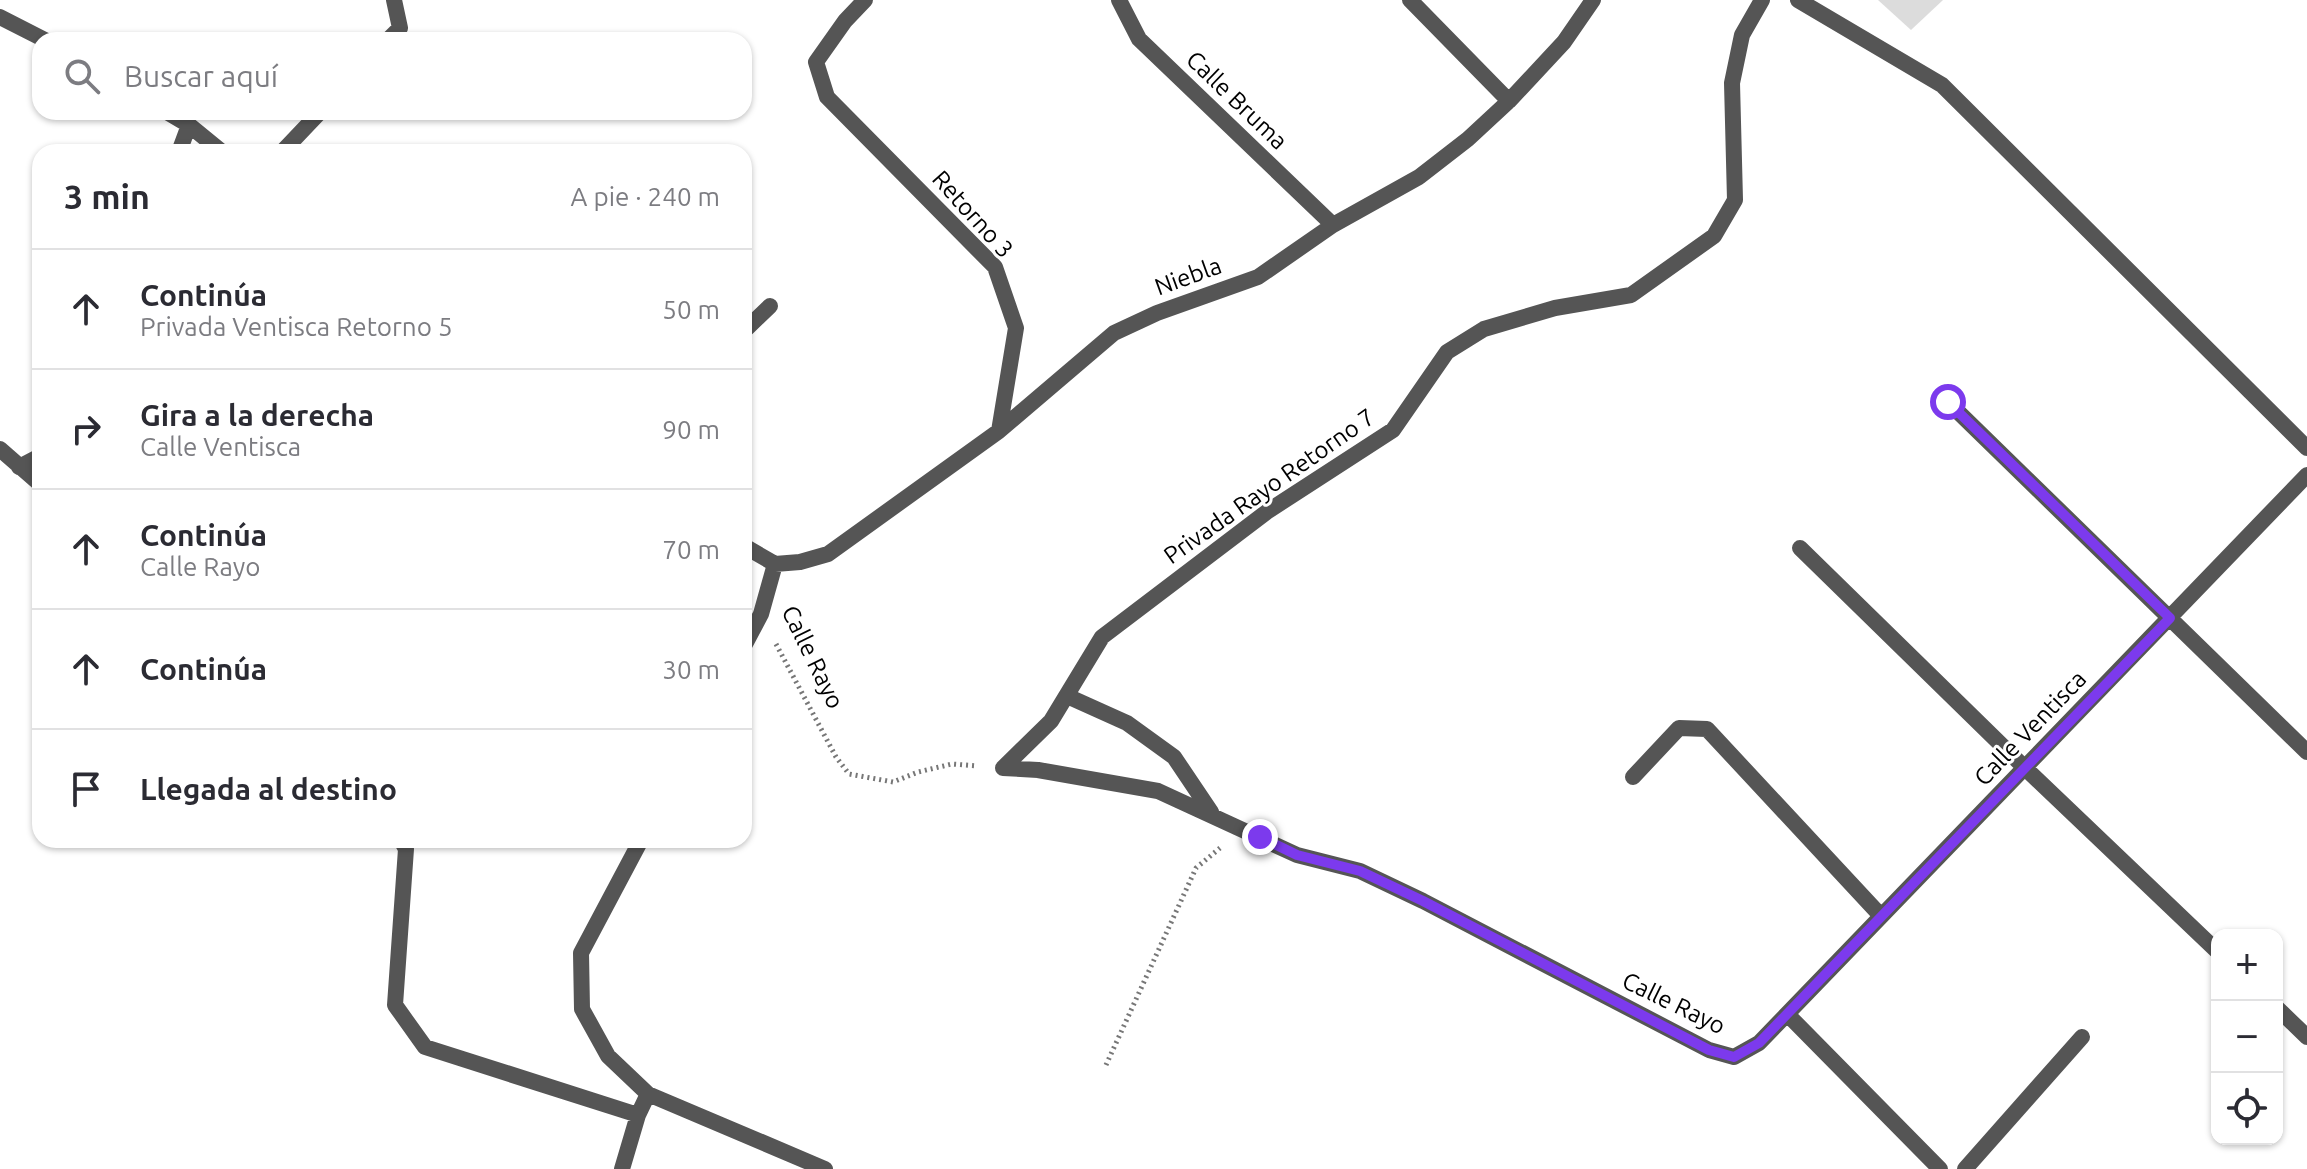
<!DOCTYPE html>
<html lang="es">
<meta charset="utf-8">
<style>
:root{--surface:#fff;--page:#f7f7f7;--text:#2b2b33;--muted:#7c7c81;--line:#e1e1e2}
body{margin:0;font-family:Ubuntu,sans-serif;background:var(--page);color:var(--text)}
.controls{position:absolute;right:24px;bottom:24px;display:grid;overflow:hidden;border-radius:16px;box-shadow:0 2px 6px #0004}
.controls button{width:72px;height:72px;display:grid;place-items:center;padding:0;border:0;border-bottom:2px solid var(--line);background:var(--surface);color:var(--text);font:40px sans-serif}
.stop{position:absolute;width:24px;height:24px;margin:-18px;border:6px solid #7c3aed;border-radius:50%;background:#fff}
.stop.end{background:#7c3aed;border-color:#fff;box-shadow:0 2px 8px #0008}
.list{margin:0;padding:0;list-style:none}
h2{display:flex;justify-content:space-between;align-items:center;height:104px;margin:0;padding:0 32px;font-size:34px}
h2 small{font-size:26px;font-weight:400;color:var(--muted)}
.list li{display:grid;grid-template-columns:52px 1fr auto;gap:24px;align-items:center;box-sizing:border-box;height:120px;padding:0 32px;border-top:2px solid var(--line)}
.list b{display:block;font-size:30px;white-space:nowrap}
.list p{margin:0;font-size:26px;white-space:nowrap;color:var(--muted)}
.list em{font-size:26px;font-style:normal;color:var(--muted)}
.icon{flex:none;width:44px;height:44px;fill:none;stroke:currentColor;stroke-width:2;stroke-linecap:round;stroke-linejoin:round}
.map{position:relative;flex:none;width:2307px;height:1169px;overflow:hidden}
.search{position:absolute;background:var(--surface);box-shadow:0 2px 6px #0004;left:32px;top:32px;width:720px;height:88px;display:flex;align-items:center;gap:20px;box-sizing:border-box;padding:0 28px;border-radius:24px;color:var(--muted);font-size:30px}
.panel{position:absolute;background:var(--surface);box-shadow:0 2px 6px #0004;left:32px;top:144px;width:720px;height:704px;border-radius:24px}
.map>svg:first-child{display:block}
</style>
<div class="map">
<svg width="2307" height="1169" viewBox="0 0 2307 1169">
<rect width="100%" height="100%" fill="#fff"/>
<path fill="#dcdcdc" d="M1878 0H1943L1911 30Z"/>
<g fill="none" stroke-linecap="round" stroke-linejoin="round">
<path stroke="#777" stroke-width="5" stroke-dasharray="2 4" stroke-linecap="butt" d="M776 644 836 757 849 774 893 782 918 772 952 764 978 766
M1106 1065 1196 868 1220 848"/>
<path stroke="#555" stroke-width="16" d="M865 0 845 21 816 62 827 97 995 267 1016 328 999 431
M1119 0 1139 39 1333 225
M1410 0 1509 101
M1798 0 1942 85 2307 448
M0 17 45 40
M388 40 400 28 394 0
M167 112 189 125 222 152
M179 152 189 125
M282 152 320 112
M744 331 770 306
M1948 402 2307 752
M0 449 40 484
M19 467 40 456
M744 546 775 564 761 614 744 646
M1800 548 2025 768 2217 951
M775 564 800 562 828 554 999 431 1114 333 1157 313 1258 277 1333 225 1419 177 1468 139 1509 101 1564 42 1593 0
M1067 696 1127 723 1174 757 1211 812
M1003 768 1038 770 1158 791 1297 855 1360 871 1423 901 1709 1050 1734 1057 1759 1043 2307 475
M1003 768 1051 721 1102 637 1268 511 1393 430 1447 352 1484 329 1555 308 1631 295 1714 236 1735 200 1732 83 1742 35 1762 0
M1633 777 1679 728 1707 729 1881 916
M401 840 406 849 395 1005 425 1047 638 1115
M641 840 581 953 582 1009 608 1056 648 1094 825 1169
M2277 1008 2307 1037
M1787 1014 1940 1169
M622 1169 638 1115 648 1094
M1965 1169 2082 1037"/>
</g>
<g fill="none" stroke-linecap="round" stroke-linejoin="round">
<path stroke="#7c3aed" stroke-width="10" d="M1260 837 1297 855 1360 871 1423 901 1709 1050 1734 1057 1759 1043 2170 618 1948 402"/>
</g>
<g text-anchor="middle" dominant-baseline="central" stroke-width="6" stroke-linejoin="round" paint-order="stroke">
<g font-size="24" fill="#000" stroke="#fff">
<text transform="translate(1237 100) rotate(44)">Calle Bruma</text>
<text transform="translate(973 214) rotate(48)">Retorno 3</text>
<text transform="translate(1188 276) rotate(-20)">Niebla</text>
<text transform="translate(1269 486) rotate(-35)">Privada Rayo Retorno 7</text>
<text transform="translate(813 657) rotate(64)">Calle Rayo</text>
<text transform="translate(2030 728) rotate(-46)">Calle Ventisca</text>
<text transform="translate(1674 1003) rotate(26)">Calle Rayo</text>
</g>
</g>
</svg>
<div class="controls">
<button>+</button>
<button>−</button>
<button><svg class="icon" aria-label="locate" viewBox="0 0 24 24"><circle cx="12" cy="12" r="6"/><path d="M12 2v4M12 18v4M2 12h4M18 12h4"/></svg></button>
</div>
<div class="stop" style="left:1948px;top:402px"></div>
<div class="stop end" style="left:1260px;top:837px"></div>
<div class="search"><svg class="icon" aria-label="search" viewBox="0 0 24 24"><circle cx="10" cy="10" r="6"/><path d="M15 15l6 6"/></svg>Buscar aquí</div>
<section class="panel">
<h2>3 min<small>A pie · 240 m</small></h2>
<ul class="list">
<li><svg class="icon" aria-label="ahead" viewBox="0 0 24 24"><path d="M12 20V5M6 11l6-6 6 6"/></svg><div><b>Continúa</b><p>Privada Ventisca Retorno 5</p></div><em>50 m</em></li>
<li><svg class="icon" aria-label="right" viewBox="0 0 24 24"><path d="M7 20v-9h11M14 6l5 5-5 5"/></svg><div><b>Gira a la derecha</b><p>Calle Ventisca</p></div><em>90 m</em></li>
<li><svg class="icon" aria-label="ahead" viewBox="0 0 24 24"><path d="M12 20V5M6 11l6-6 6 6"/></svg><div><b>Continúa</b><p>Calle Rayo</p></div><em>70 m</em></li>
<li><svg class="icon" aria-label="ahead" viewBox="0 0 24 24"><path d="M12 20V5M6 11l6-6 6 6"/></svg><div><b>Continúa</b></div><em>30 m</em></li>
<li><svg class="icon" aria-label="arrive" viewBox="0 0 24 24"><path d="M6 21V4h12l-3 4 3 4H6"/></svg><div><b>Llegada al destino</b></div></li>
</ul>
</section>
</div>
